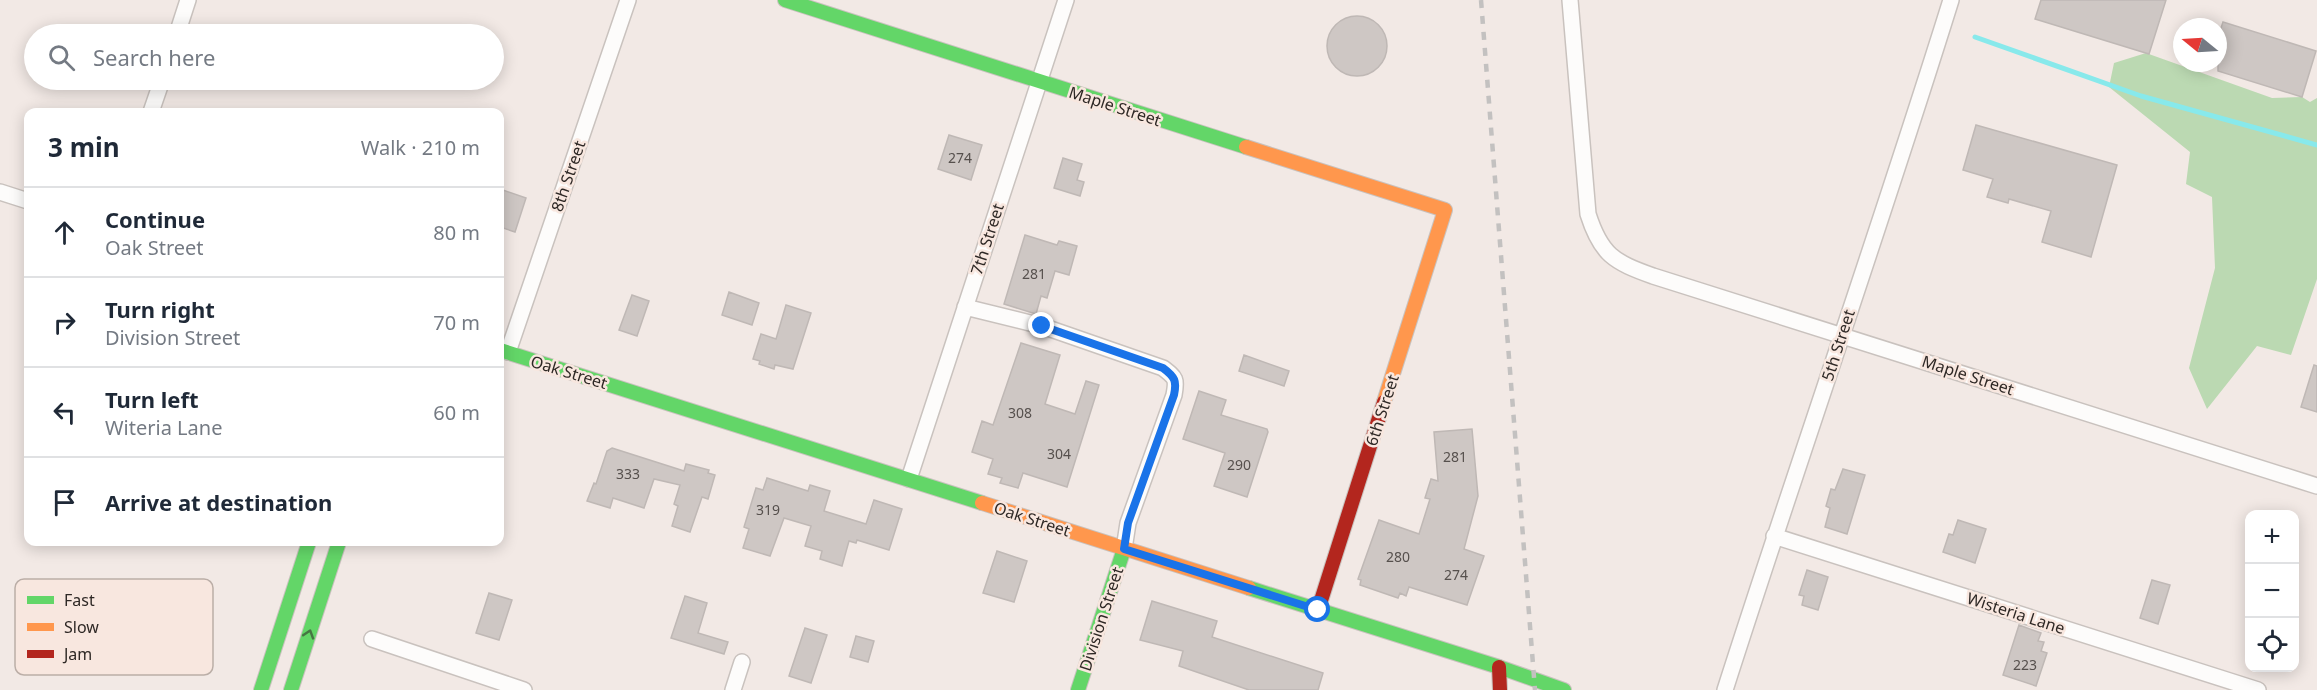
<!DOCTYPE html>
<meta charset="utf-8">
<style>
:root{--surface:#fff;--page:#f2f2f3;--text:#1f2937;--muted:#747a83;--line:#e0e1e3}
body{margin:0;font-family:"Noto Sans",sans-serif;background:var(--page);color:var(--text)}
.controls{position:absolute;right:18px;bottom:18px;display:grid;overflow:hidden;border-radius:12px;box-shadow:0 3px 15px #0003}
.controls button{width:54px;height:54px;display:grid;place-items:center;padding:0;border:0;border-bottom:2px solid var(--line);background:var(--surface);color:var(--text);font:30px sans-serif}
.compass{position:absolute;left:2173px;top:18px;width:54px;height:54px;border-radius:50%;background:var(--surface);box-shadow:0 3px 15px #0003;rotate:288deg}
.stop{position:absolute;width:18px;height:18px;margin:-14px;border:4px solid #1a73e8;border-radius:50%;background:#fff}
.stop.end{background:#1a73e8;border-color:#fff;box-shadow:0 2px 6px #0008}
.list{margin:0;padding:0;list-style:none}
h2{display:flex;justify-content:space-between;align-items:center;height:78px;margin:0;padding:0 24px;font-size:26px}
h2 small{font-size:20px;font-weight:400;color:var(--muted)}
.list li{display:grid;grid-template-columns:39px 1fr auto;gap:18px;align-items:center;box-sizing:border-box;height:90px;padding:0 24px;border-top:2px solid var(--line)}
.list b{display:block;font-size:22px;white-space:nowrap}
.list p{margin:0;font-size:20px;white-space:nowrap;color:var(--muted)}
.list em{font-size:20px;font-style:normal;color:var(--muted)}
.icon{flex:none;width:33px;height:33px;fill:none;stroke:currentColor;stroke-width:2;stroke-linecap:round;stroke-linejoin:round}
.map{position:relative;flex:none;width:2317px;height:690px;overflow:hidden}
.search{position:absolute;background:var(--surface);box-shadow:0 3px 15px #0003;left:24px;top:24px;width:480px;height:66px;display:flex;align-items:center;gap:15px;box-sizing:border-box;padding:0 21px;border-radius:33px;color:var(--muted);font-size:22px}
.panel{position:absolute;background:var(--surface);box-shadow:0 3px 15px #0003;left:24px;top:108px;width:480px;height:438px;border-radius:12px}
.map>svg:first-child{display:block}
</style>
<div class="map">
<svg width="2317" height="690" viewBox="0 0 2317 690">
<rect width="100%" height="100%" fill="#f2e9e5"/>
<path fill="#bbd9b2" d="M2146 53 2272 98 2302 97 2310 102 2317 98V279L2291 355 2257 346 2207 409 2189 368 2215 268 2212 197 2186 184 2190 152 2109 87 2114 63Z"/>
<g fill="none" stroke-linecap="round" stroke-linejoin="round">
<path stroke="#88e9eb" stroke-width="5" d="M1975 37 2141 96 2317 145"/>
</g>
<path fill="#cec7c4" stroke="#bfb8b5" stroke-width="1.5" d="M2041 0H2166L2149 54 2035 19Z
M1327 46a30 30 0 1 1 60 0a30 30 0 1 1-60 0Z
M2223 22 2316 51 2302 97 2218 71V37Z
M1976 125 2117 165 2091 257 2042 242 2051 211 2009 199 2008 203 1987 197 1993 179 1963 170Z
M949 135 982 145 971 180 938 169Z
M1063 158 1082 164 1077 180 1084 182 1080 196 1054 188Z
M500 189 526 198 515 232 500 227Z
M1025 235 1057 245 1059 241 1077 246 1069 275 1055 271 1047 298 1041 296 1036 314 1004 304Z
M729 292 759 303 752 325 722 315Z
M632 295 649 301 637 336 619 330Z
M786 305 811 313 793 369 775 365 774 369 759 364 760 361 753 359 761 334 776 339Z
M1021 343 1060 355 1045 404 1075 414 1086 381 1099 385 1067 487 1023 473 1018 488 1000 483 1002 478 988 474 993 459 972 452 982 421 993 425Z
M1244 355 1289 371 1284 386 1239 371Z
M2314 365 2317 366V412L2301 407Z
M1199 391 1226 400 1221 415 1267 429 1268 432 1247 497 1214 486 1225 453 1183 439Z
M1472 429 1478 496 1464 549 1484 556 1467 605 1409 587 1406 596 1400 593 1398 598 1360 585 1361 580 1358 579 1379 520 1419 534 1430 499 1425 498 1431 479 1438 481 1434 432Z
M612 448 681 470 684 471 686 464 709 470 708 473 715 475 708 499 702 497 690 532 672 526 678 506 674 504 680 485 654 479 644 508 613 498 610 508 587 501 594 483 596 484 607 451Z
M1843 469 1865 475 1847 534 1825 527 1830 508 1826 506 1831 489 1835 490Z
M767 478 808 491 810 485 830 491 824 511 866 524 874 500 902 509 889 550 857 540 856 543 849 541 842 566 820 559 822 551 805 546 811 526 784 518 770 556 743 548 749 529 744 527 756 488 763 490Z
M1958 520 1986 529 1975 563 1943 552 1949 534 1953 535Z
M997 551 1027 561 1014 602 983 593Z
M1807 570 1828 577 1818 610 1802 605 1804 596 1799 595Z
M2152 580 2170 585 2158 624 2140 618Z
M489 593 512 600 499 640 476 633Z
M685 596 707 603 698 633 728 642 724 654 671 638Z
M1152 601 1217 621 1212 637 1323 673 1318 690H1249L1179 666 1183 651 1140 640Z
M2019 625 2041 633 2038 641 2044 642 2041 651 2047 653 2036 686 2003 675Z
M805 628 827 635 811 683 789 676Z
M856 636 874 641 868 662 850 657Z"/>
<g fill="none" stroke-linecap="round" stroke-linejoin="round">
<g stroke="#c9c2be" stroke-width="18">
<path id="street" d="M1570 0 1588 214C1601 255 1614 262 1653 276L2317 486
M177 34 188 0
M151 112 162 80
M0 192 28 201
M965 307 1042 326 1163 368C1176 378 1177 379 1174 395L1128 523 1124 549
M508 352 628 0
M909 479 1066 0
M1774 536 2258 690
M372 639 524 690
M733 690 742 662
M1725 690C1799 459 1879 231 1951 0"/>
</g>
<g stroke="#c9c2be" stroke-width="16">
<path id="fast" d="M785 0 1246 147
M500 350 982 503
M1249 588 1499 667 1564 690
M261 690 309 542
M291 690 339 542
M1078 690 1124 549"/>
</g>
<g stroke="#c9c2be" stroke-width="16">
<path id="slow" d="M1246 147 1445 210 1384 402
M982 503 1249 588"/>
</g>
<g stroke="#c9c2be" stroke-width="16">
<path id="jam" d="M1318 610 1384 402
M1499 667 1500 690"/>
</g>
<use href="#street" stroke="#fdfcfb" stroke-width="15"/>
<use href="#fast" stroke="#63d668" stroke-width="14"/>
<use href="#slow" stroke="#ff974d" stroke-width="14"/>
<use href="#jam" stroke="#b3261e" stroke-width="14"/>
<path stroke="#c3c1c0" stroke-width="4.5" stroke-dasharray="8 8" stroke-linecap="butt" d="M1481 0 1535 690"/>
</g>
<defs><path id="oneway-chevron" d="M-2-3.5L2.5 0L-2 3.5" fill="none" stroke-width="1.6" stroke-linecap="round" stroke-linejoin="round" transform="scale(1.5)"/></defs>
<use stroke="#467643" href="#oneway-chevron" transform="translate(309 634) rotate(-72)"/>
<g fill="none" stroke-linecap="round" stroke-linejoin="round">
<path stroke="#1a73e8" stroke-width="8" d="M1042 326 1163 368C1175 377 1177 381 1174 395L1128 523 1124 549 1318 610"/>
</g>
<g text-anchor="middle" dominant-baseline="central" stroke-width="5" stroke-linejoin="round" paint-order="stroke">
<g font-size="14" fill="#56504d">
<text x="960" y="157">274</text>
<text x="1034" y="273">281</text>
<text x="1020" y="412">308</text>
<text x="1059" y="453">304</text>
<text x="1455" y="456">281</text>
<text x="1239" y="464">290</text>
<text x="628" y="473">333</text>
<text x="768" y="509">319</text>
<text x="1398" y="556">280</text>
<text x="1456" y="574">274</text>
<text x="2025" y="664">223</text>
</g>
<g font-size="16" fill="#2e2825" stroke="#f8e7df">
<text transform="translate(1115 106) rotate(18)">Maple Street</text>
<text transform="translate(568 176) rotate(-71)">8th Street</text>
<text transform="translate(987 239) rotate(-72)">7th Street</text>
<text transform="translate(1838 345) rotate(-72)">5th Street</text>
<text transform="translate(569 372) rotate(17)">Oak Street</text>
<text transform="translate(1968 375) rotate(18)">Maple Street</text>
<text transform="translate(1382 410) rotate(-72)">6th Street</text>
<text transform="translate(1032 519) rotate(18)">Oak Street</text>
<text transform="translate(2016 613) rotate(18)">Wisteria Lane</text>
<text transform="translate(1101 619) rotate(-72)">Division Street</text>
</g>
</g>
<rect x="15" y="579" width="198" height="96" rx="9" fill="#f8e7df" stroke="#bbaea7" stroke-width="1.5"/>
<rect x="27" y="596" width="27" height="8" fill="#63d668"/>
<rect x="27" y="623" width="27" height="8" fill="#ff974d"/>
<rect x="27" y="650" width="27" height="8" fill="#b3261e"/>
<g font-size="16" fill="#2e2825">
<text x="64" y="606">Fast</text>
<text x="64" y="633">Slow</text>
<text x="64" y="660">Jam</text>
</g>
</svg>
<div class="controls">
<button>+</button>
<button>−</button>
<button><svg class="icon" aria-label="locate" viewBox="0 0 24 24"><circle cx="12" cy="12" r="6"/><path d="M12 2v4M12 18v4M2 12h4M18 12h4"/></svg></button>
</div>
<svg class="compass" viewBox="-18 -18 36 36"><path d="M0-13l5 13h-10z" fill="#e53935"/><path d="M0 13l5-13h-10z" fill="#747a83"/></svg>
<div class="stop" style="left:1318px;top:610px"></div>
<div class="stop end" style="left:1042px;top:326px"></div>
<div class="search"><svg class="icon" aria-label="search" viewBox="0 0 24 24"><circle cx="10" cy="10" r="6"/><path d="M15 15l6 6"/></svg>Search here</div>
<section class="panel">
<h2>3 min<small>Walk · 210 m</small></h2>
<ul class="list">
<li><svg class="icon" aria-label="ahead" viewBox="0 0 24 24"><path d="M12 20V5M6 11l6-6 6 6"/></svg><div><b>Continue</b><p>Oak Street</p></div><em>80 m</em></li>
<li><svg class="icon" aria-label="right" viewBox="0 0 24 24"><path d="M7 20v-9h11M14 6l5 5-5 5"/></svg><div><b>Turn right</b><p>Division Street</p></div><em>70 m</em></li>
<li><svg class="icon" aria-label="left" viewBox="0 0 24 24"><path d="M17 20v-9H6M10 6l-5 5 5 5"/></svg><div><b>Turn left</b><p>Witeria Lane</p></div><em>60 m</em></li>
<li><svg class="icon" aria-label="arrive" viewBox="0 0 24 24"><path d="M6 21V4h12l-3 4 3 4H6"/></svg><div><b>Arrive at destination</b></div></li>
</ul>
</section>
</div>
